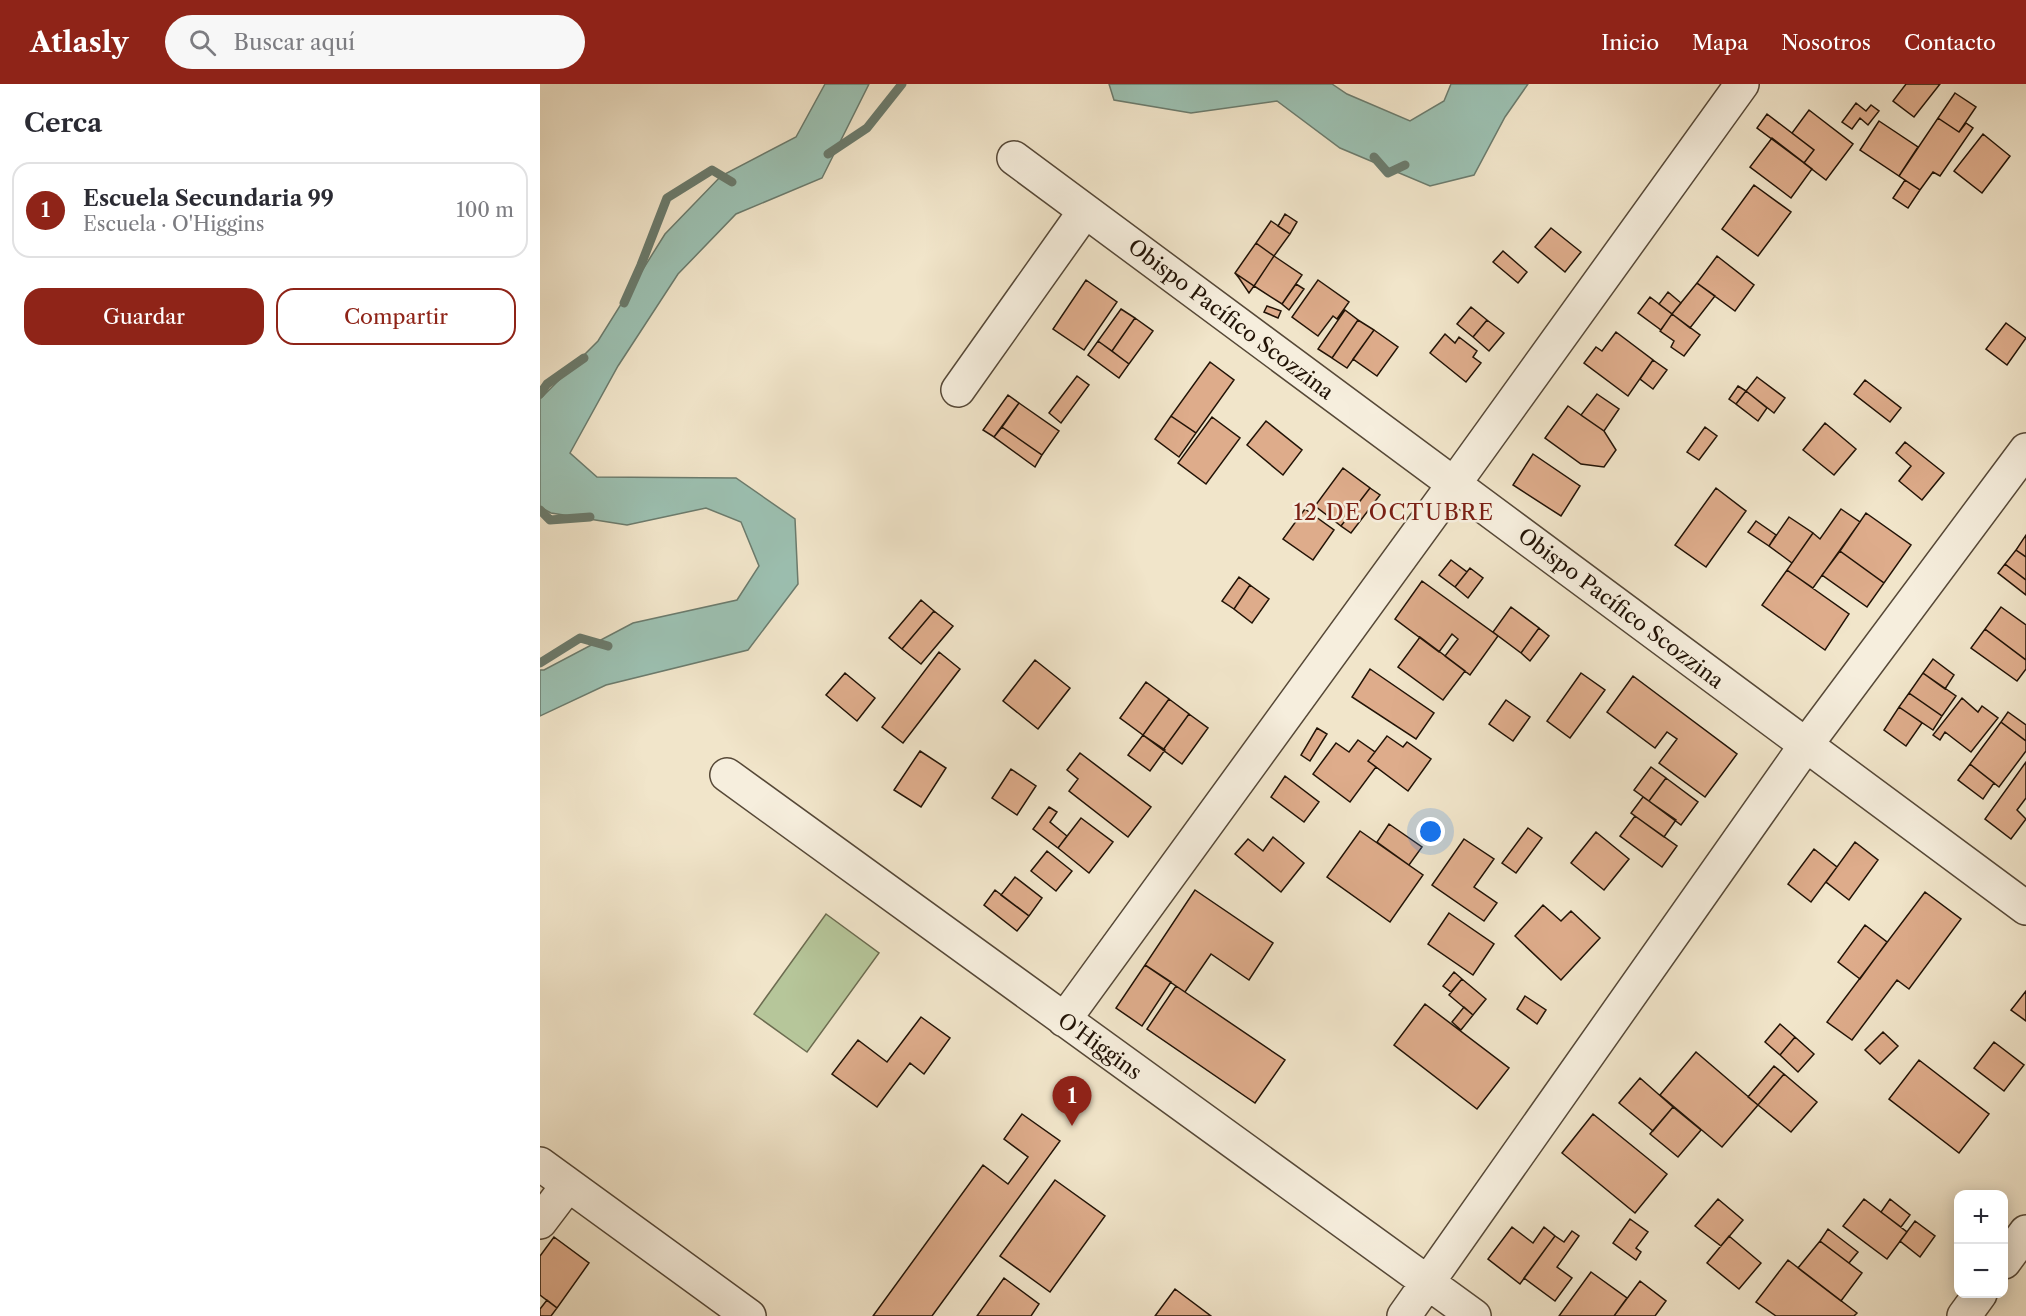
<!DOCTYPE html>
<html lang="es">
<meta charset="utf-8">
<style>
:root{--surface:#fff;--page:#f7f7f7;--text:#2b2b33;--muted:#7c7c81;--line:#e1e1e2;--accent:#8f2418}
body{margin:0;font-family:"Libre Caslon Text",serif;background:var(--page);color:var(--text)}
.controls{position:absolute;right:18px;bottom:18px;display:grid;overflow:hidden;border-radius:12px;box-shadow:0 3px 15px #0003}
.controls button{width:54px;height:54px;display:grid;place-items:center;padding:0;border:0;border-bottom:2px solid var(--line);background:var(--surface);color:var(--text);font:30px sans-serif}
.you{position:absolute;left:891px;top:748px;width:21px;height:21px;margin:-15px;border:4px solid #fff;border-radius:50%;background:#1a73e8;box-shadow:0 0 0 9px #1a73e833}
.badge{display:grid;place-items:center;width:39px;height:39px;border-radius:50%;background:var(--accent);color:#fff;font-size:20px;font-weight:700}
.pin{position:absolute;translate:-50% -50px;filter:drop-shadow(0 2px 3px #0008)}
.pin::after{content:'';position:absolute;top:32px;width:21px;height:18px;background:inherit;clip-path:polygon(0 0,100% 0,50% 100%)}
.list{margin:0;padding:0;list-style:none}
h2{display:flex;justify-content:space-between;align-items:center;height:78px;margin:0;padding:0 24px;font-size:26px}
h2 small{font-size:20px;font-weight:400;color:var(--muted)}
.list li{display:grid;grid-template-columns:39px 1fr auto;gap:18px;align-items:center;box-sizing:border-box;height:96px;margin:0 12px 12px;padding:0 12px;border:2px solid var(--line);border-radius:18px}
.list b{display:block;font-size:22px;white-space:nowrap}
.list p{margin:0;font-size:20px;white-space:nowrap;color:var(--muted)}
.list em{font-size:20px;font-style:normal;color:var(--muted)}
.actions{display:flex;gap:12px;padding:18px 24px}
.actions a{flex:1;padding:14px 0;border:2px solid var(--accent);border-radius:18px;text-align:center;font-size:21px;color:var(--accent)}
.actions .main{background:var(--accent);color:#fff}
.icon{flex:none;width:33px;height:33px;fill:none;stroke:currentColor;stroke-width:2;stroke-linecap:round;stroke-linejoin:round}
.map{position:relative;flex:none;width:1486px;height:1232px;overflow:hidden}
header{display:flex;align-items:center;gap:36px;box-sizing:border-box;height:84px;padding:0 30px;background:var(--accent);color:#fff}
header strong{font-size:28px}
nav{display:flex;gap:33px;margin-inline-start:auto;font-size:21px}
.search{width:420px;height:54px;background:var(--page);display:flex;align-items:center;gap:15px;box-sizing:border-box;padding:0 21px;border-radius:33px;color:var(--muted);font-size:22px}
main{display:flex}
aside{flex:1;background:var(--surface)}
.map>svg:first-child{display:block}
</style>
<header>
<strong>Atlasly</strong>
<div class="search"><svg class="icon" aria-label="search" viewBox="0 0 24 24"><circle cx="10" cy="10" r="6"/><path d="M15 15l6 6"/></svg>Buscar aquí</div>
<nav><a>Inicio</a><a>Mapa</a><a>Nosotros</a><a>Contacto</a></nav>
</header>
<main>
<aside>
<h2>Cerca<small></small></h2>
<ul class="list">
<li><span class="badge">1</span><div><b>Escuela Secundaria 99</b><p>Escuela · O'Higgins</p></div><em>100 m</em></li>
</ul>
<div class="actions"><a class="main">Guardar</a><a>Compartir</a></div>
</aside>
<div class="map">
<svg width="1486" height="1232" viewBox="0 0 1486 1232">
<rect width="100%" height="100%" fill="#f1e5ca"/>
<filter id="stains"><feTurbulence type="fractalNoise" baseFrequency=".00333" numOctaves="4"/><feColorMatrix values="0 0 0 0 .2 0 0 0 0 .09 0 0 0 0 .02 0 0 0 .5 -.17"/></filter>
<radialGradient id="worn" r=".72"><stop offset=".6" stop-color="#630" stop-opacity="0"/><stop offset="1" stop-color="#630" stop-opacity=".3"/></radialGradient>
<path fill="#b6c69a" stroke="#6c6c50" stroke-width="1.5" d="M286 830 339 869 267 968 214 930Z"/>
<path fill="#9cc0b1" stroke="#6b7b6d" stroke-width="1.5" d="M285 0H329L282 94 196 130 138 190 78 282 30 369 57 393 196 394 255 435 258 500 208 566 66 601 0 632V586H4L93 539 197 516 219 482 201 438 166 424 87 441 11 429 0 423V315L58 257 125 150 181 92 256 53Z
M569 0H792L807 10 870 37 904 17 911 0H988L965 33 934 91 890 102 800 64 737 17 651 29 574 16Z"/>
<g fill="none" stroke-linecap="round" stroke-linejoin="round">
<path stroke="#6b7b6d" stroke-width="9" d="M288 70 327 44 362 0
M834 73 848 89 865 81
M84 219 101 181 127 114 172 86 192 98
M0 310 7 300 44 274
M0 426 10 436 50 433
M0 579 40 554 68 562"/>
</g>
<path fill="#deac8b" stroke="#221306" stroke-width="1.5" d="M1366 0H1400L1374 33 1353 17Z
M1415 9 1436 23 1419 48 1398 34Z
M1316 19 1326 27 1331 21 1339 27 1328 41 1320 34 1312 45 1302 38Z
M1269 26 1313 60 1286 96 1264 79 1274 66 1252 49Z
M1227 30 1274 66 1264 79 1217 44Z
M1398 34 1419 48 1426 39 1433 44 1400 92 1393 88 1380 106 1359 92Z
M1339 37 1378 63 1359 92 1320 66Z
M1443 50 1470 72 1442 109 1414 87Z
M1232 54 1272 85 1251 114 1210 83Z
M1365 96 1380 106 1368 124 1353 114Z
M1214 101 1251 128 1218 172 1182 145Z
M745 130 757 138 750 150 738 142Z
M731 137 750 150 734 172 716 159Z
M1011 144 1041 168 1025 188 995 163Z
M716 159 734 172 714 202 695 189Z
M963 167 987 188 978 199 953 178Z
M734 172 762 191 742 220 714 202Z
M1177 172 1214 201 1195 227 1157 199Z
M695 189 714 202 709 209 699 194Z
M546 196 577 218 544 266 513 245Z
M778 196 809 218 797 235 793 232 778 252 752 233Z
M1157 199 1175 212 1150 244 1132 230Z
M756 200 764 205 749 226 742 220Z
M1128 208 1141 219 1132 230 1119 220Z
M1110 213 1132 230 1121 246 1098 229Z
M727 222 741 227 738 234 724 228Z
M931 223 947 236 933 253 917 240Z
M581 225 595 234 572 267 558 257Z
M805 226 818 236 792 274 778 265Z
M1132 230 1160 251 1144 272 1131 263 1134 257 1120 247Z
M595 234 613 247 589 280 572 267Z
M818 236 834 246 807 284 792 274Z
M947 236 964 249 949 267 933 253Z
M1466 239 1486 254 1467 281 1446 265Z
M834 246 858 263 837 292 813 275Z
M1076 248 1113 276 1088 312 1044 279 1056 263 1062 267Z
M905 250 915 259 919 253 937 267 933 273 941 279 926 298 890 269Z
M558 257 589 280 579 294 548 271Z
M1113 276 1127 286 1113 305 1100 295Z
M670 278 694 296 656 349 631 332Z
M537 292 549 301 521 339 509 329Z
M1217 293 1245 314 1234 329 1206 307Z
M1325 296 1361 324 1350 338 1314 310Z
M1198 302 1206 307 1196 320 1189 315Z
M1206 307 1227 324 1218 337 1196 320Z
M1057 310 1079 325 1064 347 1041 331Z
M468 311 479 319 454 353 443 346Z
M479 319 519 347 502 371 462 343Z
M1028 322 1064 347 1076 366 1064 383 1041 380 1005 354Z
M631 332 656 349 639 373 615 355Z
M672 333 700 354 666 400 638 379Z
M726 337 762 366 743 391 707 361Z
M1285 339 1316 365 1294 391 1263 366Z
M462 343 502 371 495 383 454 353Z
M1165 343 1177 352 1159 376 1147 368Z
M1365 358 1404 389 1382 416 1359 397 1371 382 1356 369Z
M993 370 1040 402 1021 432 973 401Z
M803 384 830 404 801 442 775 422Z
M830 404 840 411 811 449 801 442Z
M1176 404 1206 427 1166 483 1135 461Z
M765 425 794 446 773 476 743 455Z
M1301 425 1320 438 1273 504 1247 486 1273 449 1280 455Z
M1326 429 1371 461 1344 499 1300 467Z
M1249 433 1273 449 1252 479 1229 462Z
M1216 437 1236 451 1229 462 1208 448Z
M1486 451V473L1476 466Z
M1476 466 1486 473V496L1465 480Z
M1300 467 1344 499 1327 523 1282 491Z
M911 476 927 488 915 503 899 491Z
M1465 480 1486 496V511L1458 489Z
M930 484 943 494 928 514 915 503Z
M1247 486 1309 530 1285 566 1222 521Z
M699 493 710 501 694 525 682 517Z
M882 497 958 552 930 591 905 572 918 555 912 550 899 568 855 535Z
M710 501 729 515 712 539 694 525Z
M381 516 394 527 362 565 349 554Z
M971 523 999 544 981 569 953 548Z
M1461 523 1486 541V576L1445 545Z
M394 527 413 542 381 580 362 565Z
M999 544 1009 552 990 577 981 569Z
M1445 545 1486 576V585L1477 597 1431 564Z
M880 553 925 587 903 616 858 583Z
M399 568 420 585 363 659 342 643Z
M1393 575 1414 591 1405 605 1383 589Z
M495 576 530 604 498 645 463 617Z
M830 585 894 629 876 655 812 613Z
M305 589 335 614 317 637 286 611Z
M1041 589 1065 606 1030 654 1007 637Z
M1383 589 1416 612 1402 632 1369 609Z
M1093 592 1197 670 1165 713 1119 679 1137 655 1127 648 1115 664 1067 628Z
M606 598 629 615 603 651 580 634Z
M1369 609 1402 632 1393 646 1359 623Z
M1422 614 1438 628 1442 622 1458 634 1431 668 1405 648 1400 656 1393 651Z
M629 615 649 630 623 666 603 651Z
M966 616 990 633 973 657 949 640Z
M1359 623 1382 639 1366 662 1344 646Z
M1468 628 1486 641V657L1461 638Z
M649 630 668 644 642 680 623 666Z
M1461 638 1486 657V667L1459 703 1430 680Z
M777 644 787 650 770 677 761 671Z
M603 651 625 666 610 687 588 671Z
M847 652 863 663 867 658 891 675 868 707 828 677Z
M818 656 835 668 828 677 836 683 810 718 773 690 796 659 809 668Z
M380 667 406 684 381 723 354 706Z
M540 669 611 723 588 753 529 707 538 695 527 686Z
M1486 678V714L1477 726 1486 735 1471 755 1445 735Z
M1430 680 1454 699 1443 715 1418 696Z
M1111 683 1126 694 1109 717 1094 706Z
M471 685 496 702 477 731 452 714Z
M745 692 779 718 764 738 731 713Z
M1126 694 1158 718 1141 741 1109 717Z
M1103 713 1136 736 1124 753 1091 729Z
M509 723 517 728 510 738 527 752 518 764 493 745Z
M1095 732 1137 762 1122 783 1080 752Z
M541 734 573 758 549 789 518 764Z
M849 740 882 763 869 781 837 758Z
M988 744 1002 754 976 789 962 779Z
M820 747 883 791 850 838 787 793Z
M1056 748 1089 775 1064 806 1031 779Z
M733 753 764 779 741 808 695 770 708 755 723 767Z
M924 755 954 775 934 803 957 819 944 837 892 801Z
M1315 758 1338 776 1309 816 1286 798Z
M1274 765 1297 783 1271 818 1248 800Z
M507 767 532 787 516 807 491 787Z
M475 793 502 814 489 832 461 811Z
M455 806 489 832 477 847 444 821Z
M655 806 733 859 709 896 671 870 645 908 605 881Z
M1385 808 1421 835 1369 905 1357 896 1312 956 1287 938Z
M1003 821 1021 837 1031 827 1060 854 1021 896 975 852Z
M909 829 954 860 933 891 888 860Z
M1325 841 1347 858 1320 895 1298 878Z
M605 881 631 898 602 942 576 924Z
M914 888 922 895 911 908 903 902Z
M922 895 946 915 933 931 909 911Z
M636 902 745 976 715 1019 607 945Z
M1486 907V937L1471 926Z
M985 912 1006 926 997 940 977 925Z
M885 920 969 984 937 1025 854 961Z
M924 923 933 931 921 946 912 938Z
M381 933 410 954 384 990 370 979 337 1023 292 990 318 956 347 978Z
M1240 940 1255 953 1240 971 1225 958Z
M1343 948 1358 962 1340 980 1325 966Z
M1255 953 1274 970 1258 988 1240 971Z
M1454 958 1484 981 1464 1007 1434 984Z
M1156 968 1218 1021 1182 1063 1120 1011Z
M1379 976 1449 1030 1419 1069 1349 1015Z
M1234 982 1244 990 1218 1021 1208 1013Z
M1244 990 1277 1018 1251 1048 1218 1021Z
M1100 994 1133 1023 1113 1047 1079 1019Z
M1133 1023 1161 1046 1138 1073 1110 1050Z
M482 1030 520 1057 392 1232H333L443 1081 468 1100 488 1073 464 1055Z
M1053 1030 1127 1090 1095 1129 1022 1069Z
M515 1096 565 1132 510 1208 460 1172Z
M1178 1115 1203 1136 1181 1162 1155 1142Z
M1324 1115 1367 1148 1347 1175 1303 1142Z
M1350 1115 1370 1131 1361 1143 1341 1128Z
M1090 1135 1108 1148 1096 1164 1101 1168 1096 1176 1073 1159Z
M1375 1137 1395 1152 1380 1173 1360 1157Z
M972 1143 993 1159 1004 1143 1015 1152 980 1200 948 1175Z
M1288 1145 1318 1168 1309 1179 1280 1157Z
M1032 1147 1039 1152 1017 1183 1032 1194 1015 1217 984 1194 1015 1152 1024 1158Z
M1189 1152 1221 1179 1199 1205 1167 1179Z
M14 1153 49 1179 17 1224 0 1211V1172Z
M1280 1157 1322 1189 1301 1217 1258 1184Z
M1248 1176 1317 1229 1314 1232H1236L1216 1218Z
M1051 1188 1087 1214 1074 1232H1019Z
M464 1194 499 1220 491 1232H437Z
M1100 1197 1126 1217 1115 1232H1074Z
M635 1205 671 1232H615Z
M7 1216 17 1224 11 1232H0V1225Z"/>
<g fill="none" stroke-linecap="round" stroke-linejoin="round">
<g stroke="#564837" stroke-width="36">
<path id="minor" d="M474 74 1486 824
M418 306 545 127
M187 691 934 1232
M524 936 914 400 1202 0
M0 1080 209 1232
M0 1138 28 1101
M1464 1178 1486 1148
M864 1232 1266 661 1486 366
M1424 1232 1440 1210"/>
</g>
<use href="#minor" stroke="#f6eedd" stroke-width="33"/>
</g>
<g text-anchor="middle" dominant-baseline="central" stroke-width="5" stroke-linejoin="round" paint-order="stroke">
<g font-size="21" fill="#221306" stroke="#f6eedd">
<text transform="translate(691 235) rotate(37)">Obispo Pacífico Scozzina</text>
<text transform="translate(1081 524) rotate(37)">Obispo Pacífico Scozzina</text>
<text transform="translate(560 962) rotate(36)">O'Higgins</text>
</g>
<g font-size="22" letter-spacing="1.5" fill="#7a1f14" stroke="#f6eedd">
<text x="854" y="428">12 DE OCTUBRE</text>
</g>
</g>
<rect width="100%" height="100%" filter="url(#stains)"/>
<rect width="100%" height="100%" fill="url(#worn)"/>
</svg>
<div class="controls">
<button>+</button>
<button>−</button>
</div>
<div class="you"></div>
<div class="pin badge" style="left:532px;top:1042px">1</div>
</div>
</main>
